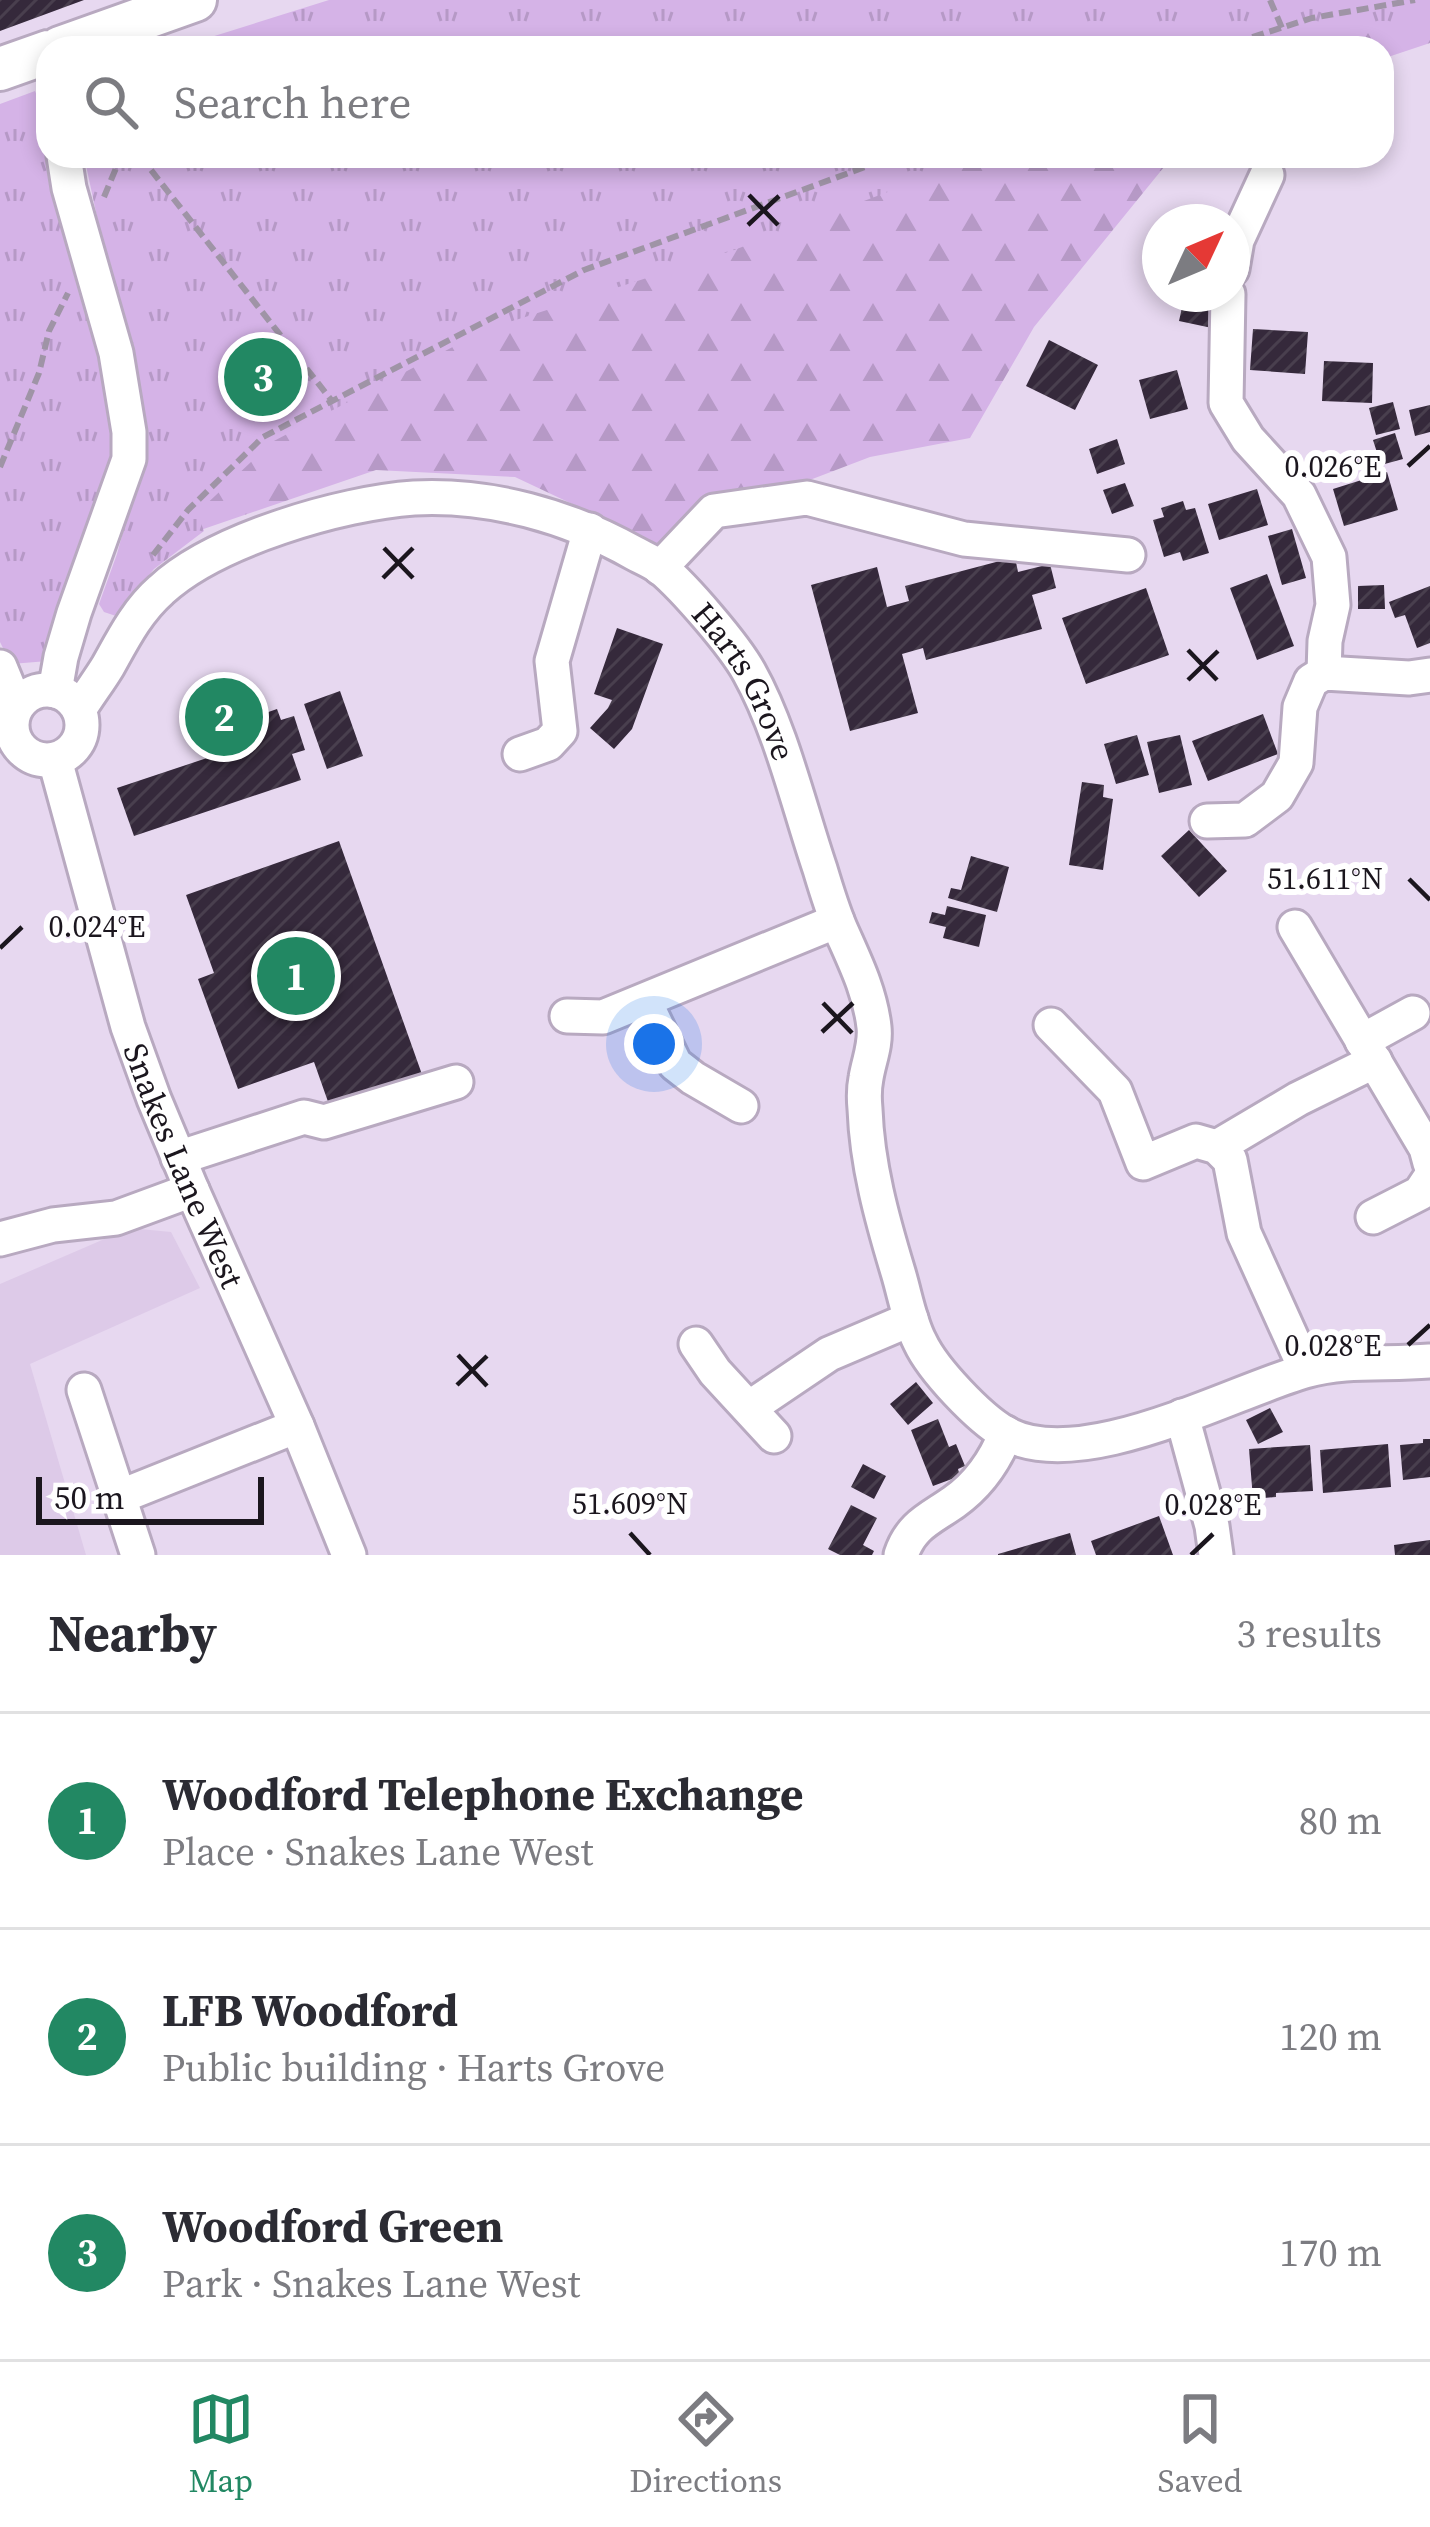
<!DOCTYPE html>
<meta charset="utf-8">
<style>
:root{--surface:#fff;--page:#f7f7f7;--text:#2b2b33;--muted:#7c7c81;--line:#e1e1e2;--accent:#228863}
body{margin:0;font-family:"Source Serif 4",serif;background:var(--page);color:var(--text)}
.compass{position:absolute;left:1142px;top:204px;width:108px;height:108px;border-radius:50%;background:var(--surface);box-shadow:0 6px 18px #0003;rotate:46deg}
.scale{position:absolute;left:36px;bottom:30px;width:228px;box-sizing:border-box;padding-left:12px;border:6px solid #1b161e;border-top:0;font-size:33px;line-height:42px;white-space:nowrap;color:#1b161e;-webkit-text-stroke:9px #fff;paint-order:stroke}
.you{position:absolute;left:654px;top:1044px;width:42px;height:42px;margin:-30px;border:9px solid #fff;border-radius:50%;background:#1a73e8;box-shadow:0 0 0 18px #1a73e833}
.badge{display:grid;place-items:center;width:78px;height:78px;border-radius:50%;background:var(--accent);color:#fff;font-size:39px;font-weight:700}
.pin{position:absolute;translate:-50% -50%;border:6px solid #fff;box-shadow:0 3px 12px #0006}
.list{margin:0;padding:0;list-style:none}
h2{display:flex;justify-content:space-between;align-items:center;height:156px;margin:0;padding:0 48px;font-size:51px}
h2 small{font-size:39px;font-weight:400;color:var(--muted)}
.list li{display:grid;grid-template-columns:78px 1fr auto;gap:36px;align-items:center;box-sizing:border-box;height:216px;padding:0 48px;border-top:3px solid var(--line)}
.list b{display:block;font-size:45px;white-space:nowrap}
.list p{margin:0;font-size:39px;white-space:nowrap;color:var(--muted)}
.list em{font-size:39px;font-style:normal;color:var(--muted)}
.icon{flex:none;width:66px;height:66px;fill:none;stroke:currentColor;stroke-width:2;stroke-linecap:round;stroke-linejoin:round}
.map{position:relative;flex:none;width:1430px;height:1555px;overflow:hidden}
.search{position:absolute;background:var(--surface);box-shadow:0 6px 18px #0003;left:36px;right:36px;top:36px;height:132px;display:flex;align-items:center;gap:30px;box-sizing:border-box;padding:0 42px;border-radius:36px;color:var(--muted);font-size:45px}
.sheet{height:804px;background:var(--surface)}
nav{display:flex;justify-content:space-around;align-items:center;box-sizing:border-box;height:168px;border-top:3px solid var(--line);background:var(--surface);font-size:33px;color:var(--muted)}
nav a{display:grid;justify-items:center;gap:6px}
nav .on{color:var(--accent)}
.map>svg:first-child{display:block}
</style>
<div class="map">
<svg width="1430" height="1555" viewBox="0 0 1430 1555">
<defs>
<pattern id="forest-firs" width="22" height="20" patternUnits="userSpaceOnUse" patternTransform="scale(3)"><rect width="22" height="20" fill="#d5b3e7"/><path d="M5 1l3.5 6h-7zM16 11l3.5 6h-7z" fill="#b699c6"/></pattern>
<pattern id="park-tufts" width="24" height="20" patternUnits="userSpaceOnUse" patternTransform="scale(3)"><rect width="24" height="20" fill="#d5b3e7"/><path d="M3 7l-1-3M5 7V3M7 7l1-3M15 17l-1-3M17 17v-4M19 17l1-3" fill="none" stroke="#b699c6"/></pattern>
<pattern id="building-hatch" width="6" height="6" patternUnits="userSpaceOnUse" patternTransform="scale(3)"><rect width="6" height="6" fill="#35293b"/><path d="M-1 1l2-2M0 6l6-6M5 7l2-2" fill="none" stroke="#493f4e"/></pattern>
</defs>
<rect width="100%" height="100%" fill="#e7d8f0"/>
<path fill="#ddcae8" d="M130 1228 171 1232 200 1288 30 1364 86 1555H0V1284Z"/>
<path fill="url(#forest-firs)" d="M1430 0V43L1382 59V48H1069Z
M805 156H1173L1034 327 970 438 870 457 755 501 663 558 602 518 515 477 376 470 151 547 163 454Z"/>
<path fill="url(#park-tufts)" d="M329 0H1430V24L1370 26 1301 48H176Z
M35 91 42 107 48 156 112 402 114 436 109 470 48 661 11 664 0 642V104Z
M84 156H983L734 250 485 330 272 442 197 513 204 531 154 569 116 616 104 612 99 604 117 554 146 446Z"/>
<path fill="url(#building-hatch)" d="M0 0H84L0 31Z
M1185 294H1219L1212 328 1179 321Z
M1253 329 1308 332 1305 374 1250 370Z
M1049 340 1098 365 1075 410 1026 386Z
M1324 361 1373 363 1372 403 1322 401Z
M1177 370 1188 409 1150 419 1139 380Z
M1393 402 1400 429 1376 435 1369 408Z
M1430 405V432L1415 436 1409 410Z
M1395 433 1403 459 1381 465 1373 440Z
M1117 439 1125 464 1097 474 1089 449Z
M1387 472 1398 510 1344 526 1333 489Z
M1125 483 1134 506 1112 514 1103 490Z
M1257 489 1268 525 1219 540 1208 504Z
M1183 501 1186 510 1195 508 1209 553 1183 561 1180 552 1164 557 1153 520 1164 517 1161 508Z
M1292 529 1306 578 1282 585 1268 536Z
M1015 557 1018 572 1050 564 1056 588 1032 595 1042 629 926 660 923 648 902 654 918 713 850 731 811 585 877 567 887 607 909 601 905 586Z
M1267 574 1294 646 1257 660 1230 588Z
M1384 585 1385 609H1358V586Z
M1430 586V643L1417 648 1405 615 1395 618 1389 602Z
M1146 588 1169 655 1086 684 1062 618Z
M617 628 663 644 632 729 614 749 590 728 608 708 612 700 594 694Z
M340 691 363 756 327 769 304 704Z
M277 709 281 720 294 716 305 750 292 754 301 780 134 836 117 788 249 744 242 721Z
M1263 714 1278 754 1208 781 1192 741Z
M1137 735 1149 775 1116 784 1104 744Z
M1180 735 1192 785 1159 793 1147 742Z
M1082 782 1104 785 1103 797 1113 799 1103 870 1069 865Z
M1189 830 1227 871 1199 897 1161 856Z
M339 841 424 1080 332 1113 314 1062 238 1089 198 979 214 973 186 895Z
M971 856 1009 867 997 912 948 898 951 888 961 890Z
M947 906 986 915 979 947 943 938 946 927 929 923 932 912 945 915Z
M916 1382 933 1403 908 1425 890 1404Z
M1270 1408 1283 1432 1258 1444 1246 1420Z
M938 1419 949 1447 956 1444 965 1466 958 1469 960 1476 933 1486 911 1430Z
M1423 1439H1430V1477L1403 1480 1400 1445 1423 1443Z
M1388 1444 1391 1487 1323 1493 1320 1450Z
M1310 1445 1313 1491 1276 1493V1497L1253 1499 1249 1449Z
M863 1464 886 1476 874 1499 851 1487Z
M851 1505 877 1518 863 1545 874 1551 872 1555H840L828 1549Z
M1159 1516 1173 1555H1096L1091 1541Z
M1070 1533 1076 1555H998V1554Z
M1430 1540V1555H1395L1394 1545Z"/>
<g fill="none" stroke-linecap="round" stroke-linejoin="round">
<g stroke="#b8a9c0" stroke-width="39">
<g id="minor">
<path d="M1232 269 1237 240 1267 175"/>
<path d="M1228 294 1226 403 1248 439 1299 495 1329 557 1333 605 1325 641 1324 673"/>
<path d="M660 568 714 511 807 498 964 539 1128 555"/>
<path d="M0 667 16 706"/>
<circle cx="47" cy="725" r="35"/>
<path d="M55 691 61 657 74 613 129 459V432L116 353 69 188 64 156"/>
<path id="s1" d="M79 710C88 695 99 681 108 666 123 639 137 611 161 590 215 540 341 503 414 498 490 494 568 516 634 553 643 558 653 562 661 568 685 588 734 645 749 672 781 729 799 807 820 869 826 889 832 909 840 928 854 960 870 991 874 1027 876 1045 869 1060 866 1078 864 1088 864 1099 865 1109 867 1165 882 1219 898 1272 905 1295 909 1321 920 1342 933 1370 979 1418 1005 1433 1080 1475 1229 1393 1305 1371 1347 1359 1388 1365 1430 1361"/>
<path d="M520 754 548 744 560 731 552 661 590 530"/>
<path id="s2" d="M55 760 128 1027 154 1099 192 1190 297 1426 349 1555"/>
<path d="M1207 821 1245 820 1277 796 1296 763 1300 707 1311 681 1324 673 1409 678 1430 675"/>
<path d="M1295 927 1426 1148 1430 1163"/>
<path d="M645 1002 675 1064 693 1078 741 1106"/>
<path d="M567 1016 603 1017 837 921"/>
<path d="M1051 1025 1115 1091 1143 1163 1196 1141 1217 1147 1230 1160 1244 1233 1306 1370"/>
<path d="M1362 1041 1413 1013"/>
<path d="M1217 1147 1298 1099 1375 1061"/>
<path d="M178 1158 304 1117 324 1122 456 1082"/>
<path d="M1373 1217 1420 1193 1430 1178"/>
<path d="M0 1239 53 1225 116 1218 192 1190"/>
<path d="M696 1344 715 1372 774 1436"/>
<path d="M84 1390 138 1555"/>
<path d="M749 1408 829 1354 911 1319"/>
<path d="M1182 1416 1212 1526 1216 1555"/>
<path d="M119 1497 297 1426"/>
<path d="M901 1555C911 1525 930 1519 954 1502 978 1485 995 1461 1006 1433"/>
</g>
</g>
<g stroke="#b8a9c0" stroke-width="48">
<path id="major" d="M60 48 195 0
M0 69 48 52"/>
</g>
<path stroke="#9f94a6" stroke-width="6" stroke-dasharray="12 6" stroke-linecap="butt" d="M1270 0 1282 28
M1218 48 1312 18 1415 0
M140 156 332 401
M104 197 121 156
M0 467 39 373 49 331 68 293
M153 555 188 510 263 437 584 270 895 156"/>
<use href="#minor" stroke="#fff" stroke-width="33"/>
<use href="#major" stroke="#fff" stroke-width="42"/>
</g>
<path fill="none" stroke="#1b161e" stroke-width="4.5" d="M749 195 778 225M748 225 779 196M1408 466 1430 446M384 548 413 578M383 578 413 548M1188 650 1217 680M1188 680 1218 651M1409 879 1430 900M0 948 22 927M823 1003 852 1033M822 1032 853 1003M1408 1345 1430 1325M458 1355 487 1386M457 1385 487 1356M630 1533 650 1555M1191 1555 1213 1534"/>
<g text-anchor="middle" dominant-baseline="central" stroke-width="12" stroke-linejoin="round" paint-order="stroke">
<g font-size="33" fill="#1b161e" stroke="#fff">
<text stroke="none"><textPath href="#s1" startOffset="822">Harts Grove</textPath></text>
<text stroke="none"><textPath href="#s2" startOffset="426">Snakes Lane West</textPath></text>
</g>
</g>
<g font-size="30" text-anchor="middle" fill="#1b161e" stroke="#fff" stroke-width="12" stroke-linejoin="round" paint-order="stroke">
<text x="1333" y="477">0.026°E</text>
<text x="1325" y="889">51.611°N</text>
<text x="97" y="937">0.024°E</text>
<text x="1333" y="1356">0.028°E</text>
<text x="630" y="1514">51.609°N</text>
<text x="1213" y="1515">0.028°E</text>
</g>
</svg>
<svg class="compass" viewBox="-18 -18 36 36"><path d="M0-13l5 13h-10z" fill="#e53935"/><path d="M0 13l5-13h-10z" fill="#7c7c81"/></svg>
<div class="scale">50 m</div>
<div class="you"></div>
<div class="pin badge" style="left:296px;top:976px">1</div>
<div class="pin badge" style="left:224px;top:717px">2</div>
<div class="pin badge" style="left:263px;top:377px">3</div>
<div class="search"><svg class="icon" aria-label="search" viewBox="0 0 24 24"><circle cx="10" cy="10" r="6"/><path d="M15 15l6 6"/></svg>Search here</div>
</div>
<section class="sheet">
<h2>Nearby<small>3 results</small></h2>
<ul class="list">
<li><span class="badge">1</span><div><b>Woodford Telephone Exchange</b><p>Place · Snakes Lane West</p></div><em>80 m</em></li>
<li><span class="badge">2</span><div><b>LFB Woodford</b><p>Public building · Harts Grove</p></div><em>120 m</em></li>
<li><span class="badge">3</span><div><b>Woodford Green</b><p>Park · Snakes Lane West</p></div><em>170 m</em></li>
</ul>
</section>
<nav>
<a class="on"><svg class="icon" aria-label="map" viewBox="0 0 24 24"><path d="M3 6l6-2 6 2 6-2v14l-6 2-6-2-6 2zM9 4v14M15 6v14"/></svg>Map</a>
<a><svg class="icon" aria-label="directions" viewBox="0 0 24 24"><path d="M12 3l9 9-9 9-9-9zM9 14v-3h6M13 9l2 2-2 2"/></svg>Directions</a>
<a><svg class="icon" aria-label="saved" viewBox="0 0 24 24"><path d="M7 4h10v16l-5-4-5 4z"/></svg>Saved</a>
</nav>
